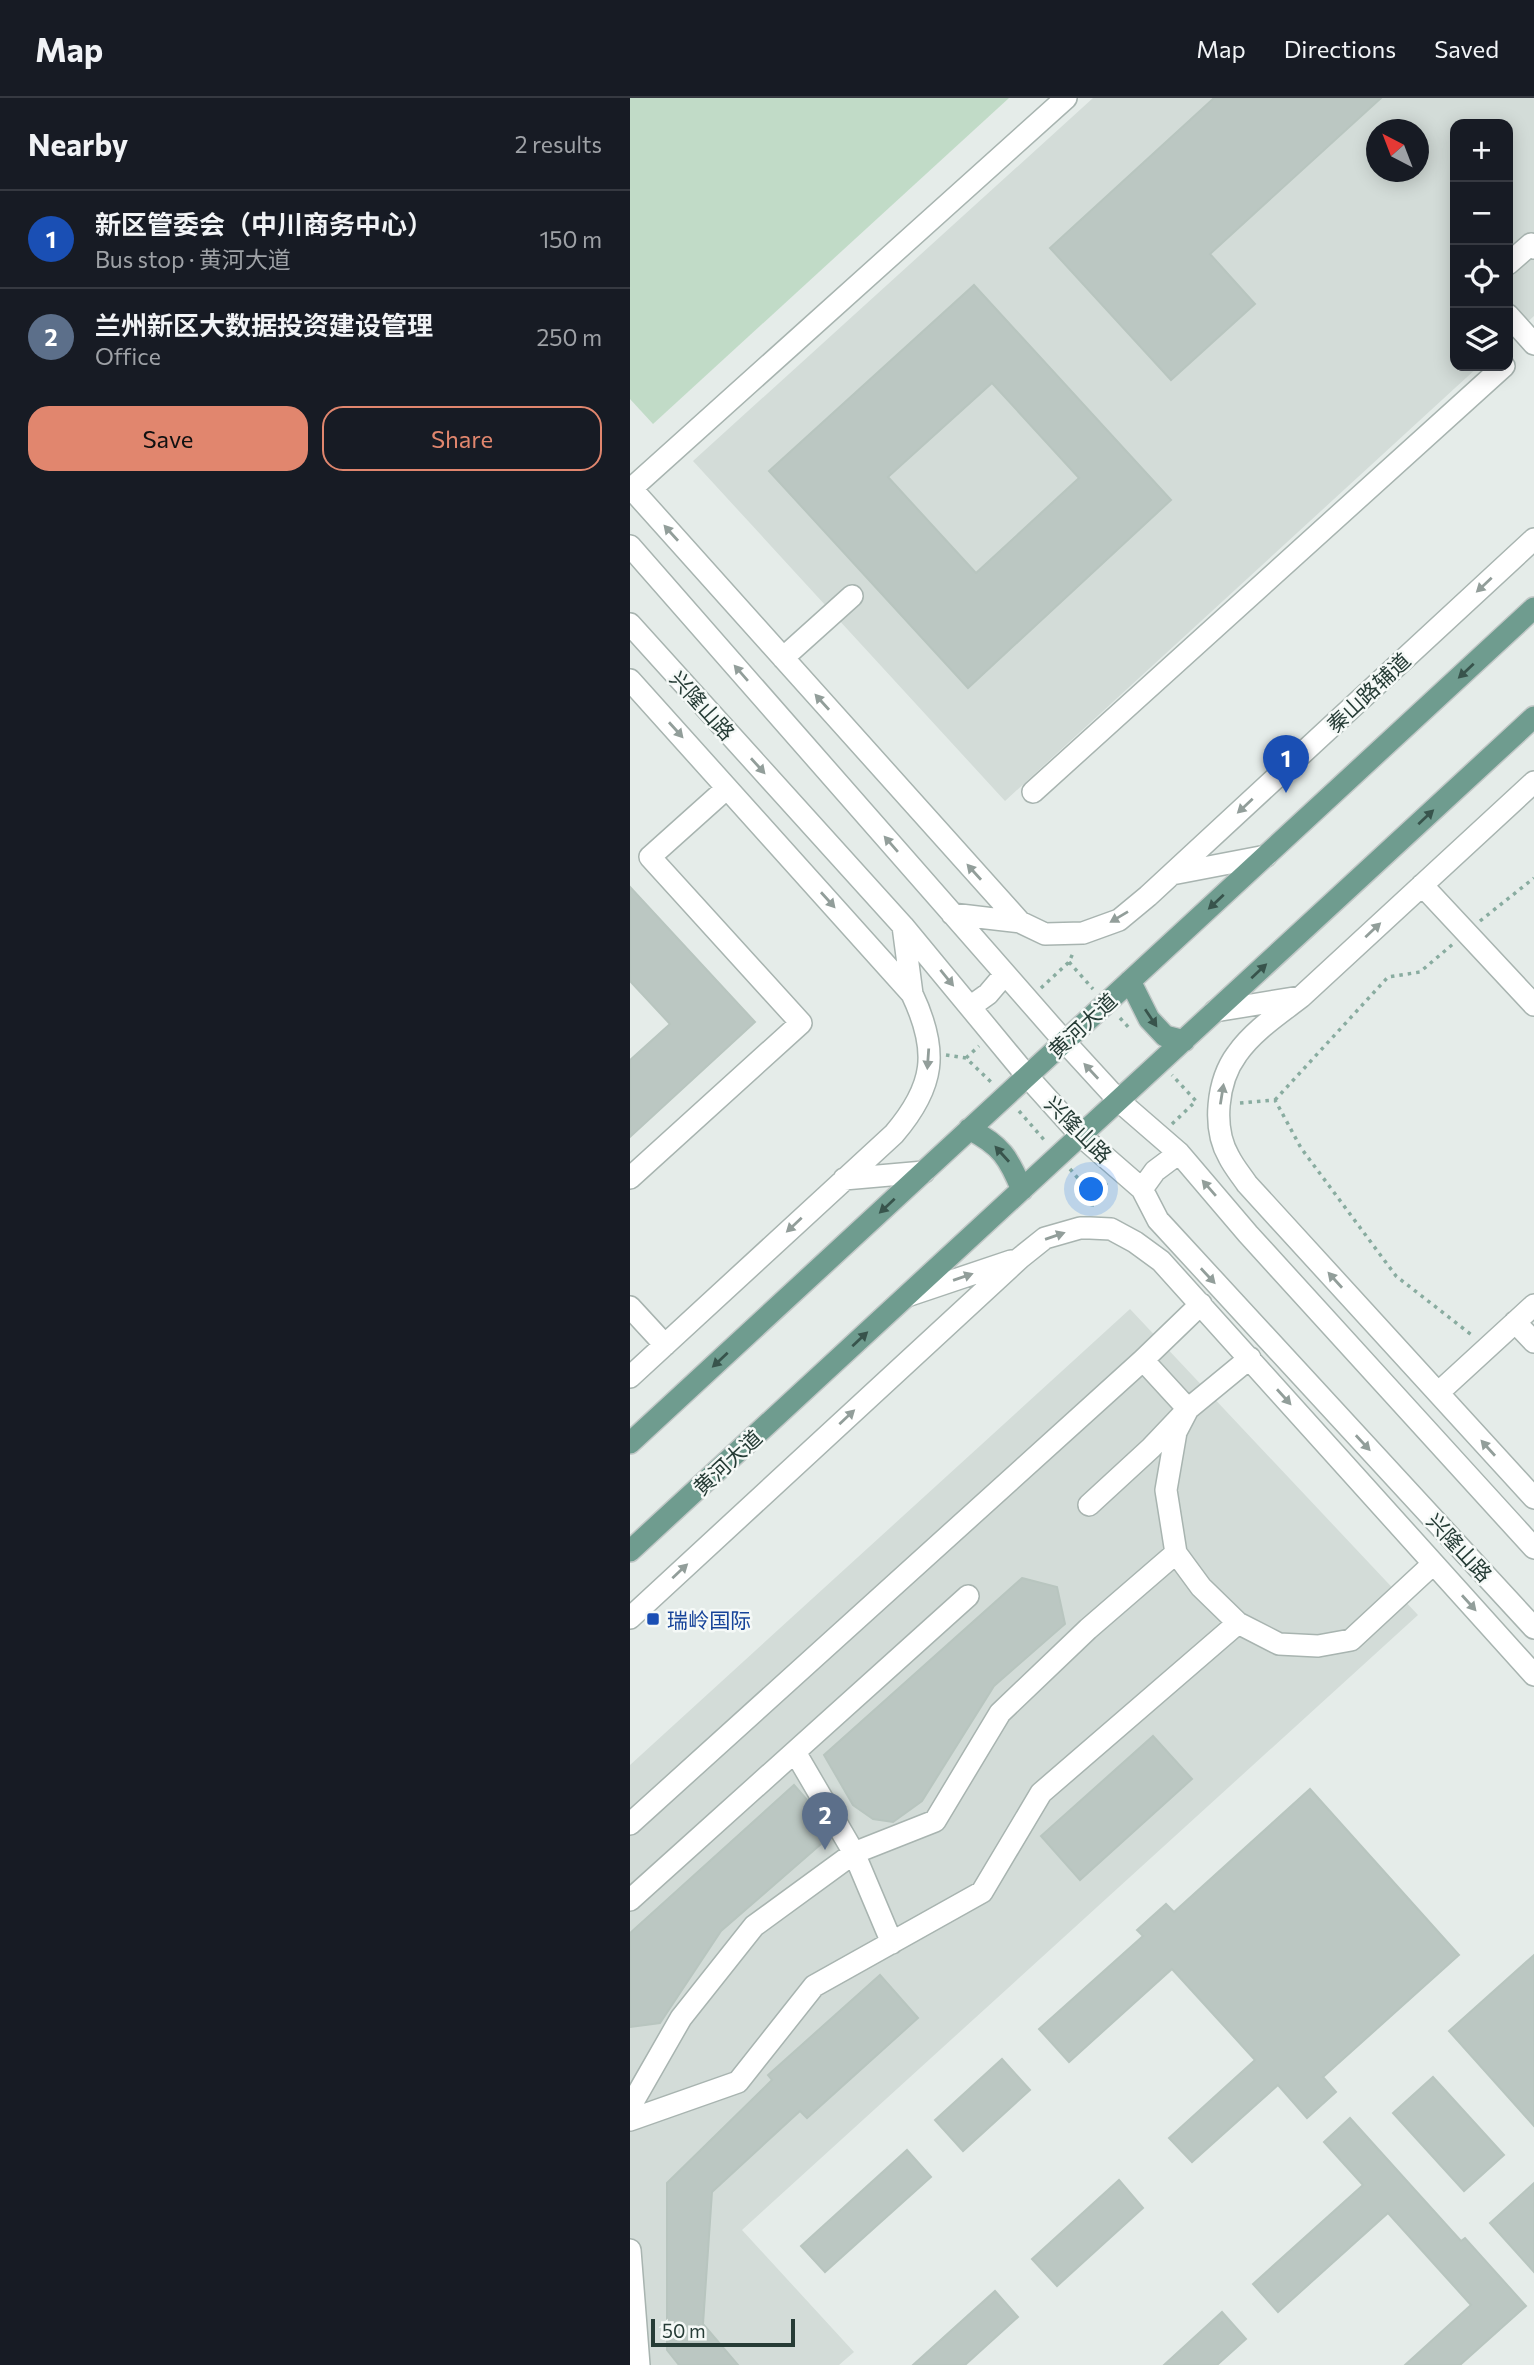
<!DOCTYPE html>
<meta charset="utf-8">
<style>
:root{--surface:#171b24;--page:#20242c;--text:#f1f3f6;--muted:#9ea1a6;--line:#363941;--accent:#e1866e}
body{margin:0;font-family:Commissioner,"Noto Sans SC",sans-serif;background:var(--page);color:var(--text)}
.controls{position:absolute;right:21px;top:21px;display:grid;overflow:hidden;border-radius:14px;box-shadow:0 4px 18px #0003}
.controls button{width:63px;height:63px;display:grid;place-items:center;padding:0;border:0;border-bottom:2px solid var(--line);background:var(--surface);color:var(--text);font:35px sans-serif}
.compass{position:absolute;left:736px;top:21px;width:63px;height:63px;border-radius:50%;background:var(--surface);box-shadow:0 4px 18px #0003;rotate:318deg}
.scale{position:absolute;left:21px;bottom:18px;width:144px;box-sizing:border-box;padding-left:7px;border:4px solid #263c36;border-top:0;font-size:19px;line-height:24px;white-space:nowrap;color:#263c36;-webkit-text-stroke:5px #f5f9f7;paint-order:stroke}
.you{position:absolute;left:462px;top:1092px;width:24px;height:24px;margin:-18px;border:5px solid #fff;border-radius:50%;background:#1a73e8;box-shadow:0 0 0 10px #1a73e833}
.badge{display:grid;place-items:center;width:46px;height:46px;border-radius:50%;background:var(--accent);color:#fff;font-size:23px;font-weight:700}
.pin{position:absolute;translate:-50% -58px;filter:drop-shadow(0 2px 4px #0008)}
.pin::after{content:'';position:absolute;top:37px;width:24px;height:21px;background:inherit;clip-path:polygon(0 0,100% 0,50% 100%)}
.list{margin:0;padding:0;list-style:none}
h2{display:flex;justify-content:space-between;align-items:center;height:91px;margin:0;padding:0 28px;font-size:30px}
h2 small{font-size:23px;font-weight:400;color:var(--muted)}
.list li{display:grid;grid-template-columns:46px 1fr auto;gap:21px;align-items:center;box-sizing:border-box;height:98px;padding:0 28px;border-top:2px solid var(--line)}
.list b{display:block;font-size:26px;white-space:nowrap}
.list p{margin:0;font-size:23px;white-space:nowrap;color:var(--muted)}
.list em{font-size:23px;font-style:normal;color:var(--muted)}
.actions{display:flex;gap:14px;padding:21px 28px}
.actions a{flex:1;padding:16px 0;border:2px solid var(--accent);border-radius:21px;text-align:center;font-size:24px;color:var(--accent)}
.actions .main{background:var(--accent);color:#111}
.icon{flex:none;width:38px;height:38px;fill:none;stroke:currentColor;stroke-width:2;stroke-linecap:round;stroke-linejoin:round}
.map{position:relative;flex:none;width:904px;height:2267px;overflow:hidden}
header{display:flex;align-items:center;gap:42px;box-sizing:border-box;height:98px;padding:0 35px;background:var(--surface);border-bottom:2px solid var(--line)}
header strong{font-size:33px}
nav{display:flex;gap:38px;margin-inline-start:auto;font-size:24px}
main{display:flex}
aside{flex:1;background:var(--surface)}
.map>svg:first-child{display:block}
</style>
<header>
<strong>Map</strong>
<nav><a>Map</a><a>Directions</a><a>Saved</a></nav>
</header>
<main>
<aside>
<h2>Nearby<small>2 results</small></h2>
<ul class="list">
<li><span class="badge" style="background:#1a4fb4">1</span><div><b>新区管委会（中川商务中心）</b><p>Bus stop · 黄河大道</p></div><em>150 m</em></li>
<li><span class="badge" style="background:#5c6f8a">2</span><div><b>兰州新区大数据投资建设管理</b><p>Office</p></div><em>250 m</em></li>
</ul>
<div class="actions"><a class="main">Save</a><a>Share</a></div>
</aside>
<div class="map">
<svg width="904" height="2267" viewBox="0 0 904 2267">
<rect width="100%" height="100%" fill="#e5ece9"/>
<path fill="#d3dcd8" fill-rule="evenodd" d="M463 0H904V218L878 242V26H825V268H849L375 703 63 363ZM746 32H788V74H746Z
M500 1211 788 1517 112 2132 224 2254 209 2267H0V1667Z"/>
<path fill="#c1dbc7" d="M0 0H379L23 326 0 301Z"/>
<path fill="#bbc7c2" stroke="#b8c5bf" stroke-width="2" fill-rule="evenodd" d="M584 0H751L580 156 625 206 541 282 420 150Z
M344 187 541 402 338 590 139 373ZM362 285 449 380 346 475 258 379Z
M0 789 125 924 0 1039V962L40 926 0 883Z
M392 1480 427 1489 435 1526 364 1588 292 1703 263 1724 243 1721 223 1707 194 1657Z
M523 1638 562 1681 450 1782 411 1738Z
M164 1687 179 1704 199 1739 91 1833 30 1925 0 1929V1835Z
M680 1691 829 1857 693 1979 706 1994 677 2020 648 1987 562 2064 539 2040 625 1962 542 1871 439 1964 409 1931 513 1838 507 1832 536 1806 544 1814Z
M904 1857V2028L819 1933Z
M250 1877 288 1920 177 2020 170 2013 82 2094 73 2226 108 2267H49L37 2252V2085L142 1982 138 1977Z
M372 1961 400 1992 333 2053 305 2022Z
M803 1979 874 2057 834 2093 763 2015Z
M720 2020 831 2143 835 2140 896 2208 830 2267H775L841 2207 758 2115 648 2214 623 2186 733 2087 694 2044Z
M277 2052 301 2079 195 2174 171 2148Z
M489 2082 513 2110 427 2188 402 2161Z
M904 2085V2174L860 2125Z
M365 2193 388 2219 335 2267H283Z
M592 2214 616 2241 587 2267H534Z"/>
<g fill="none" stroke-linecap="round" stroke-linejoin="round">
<g stroke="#a8b4b0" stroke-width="24">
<path id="minor" d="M878 166 901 146 904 150
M878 217 904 246
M0 389 390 824
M1 391 436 0
M0 448 434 943 489 1003 549 1055 618 1136 904 1450
M0 526 273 828 397 978 451 1038 512 1091 528 1122 904 1530
M153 560 222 498
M0 582 282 896C309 953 305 988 264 1036L0 1279
M904 684 671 899C649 916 623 933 607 956 587 983 582 1030 599 1059 604 1069 611 1077 617 1086L904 1400
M403 694 874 268
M542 776 636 758
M792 787 904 907
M322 816 390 824 415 836 453 835 489 822 518 798 904 441
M273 828 282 896
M340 909 358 896 375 876
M585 913 670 899
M0 1080 171 925 20 759 97 690
M214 1081 294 1074
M512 1091 525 1073 549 1055
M277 1198 381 1163
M0 1209 35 1247
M885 1224 904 1244
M513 1262 558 1311 546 1334 536 1392 546 1455 571 1489 608 1525 649 1546 688 1548 721 1542 803 1466
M808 1295 904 1207
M459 1407 521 1350 558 1311 620 1260
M0 1520 390 1160 415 1140 450 1130H460L481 1131 505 1144 531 1163 904 1577
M165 1654 224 1755 262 1845
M0 1726 513 1262 571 1206
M0 1802 338 1498
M0 2009 51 1920 124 1828 224 1755 305 1723 370 1615 458 1531 546 1455
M0 2022 108 1984 184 1888 352 1794 411 1695 608 1525
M0 2152 9 2267"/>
</g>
<g stroke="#c2c8c7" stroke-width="24">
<path id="major" d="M500 883 519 921 535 938 554 943
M339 1031C371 1047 379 1060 392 1092
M0 1345 904 510
M0 1453 904 619"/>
</g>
<path stroke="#89aca0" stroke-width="3.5" stroke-dasharray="3.5 5" stroke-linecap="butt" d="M850 823 904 780
M439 864 463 891
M411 890 439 864 443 855
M490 920 501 932
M316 957 336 960 362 985
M336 960 349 948
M645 1002 758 879 790 874 823 846
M610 1005 645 1002 671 1050 766 1178 843 1238
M389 1013 416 1044
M542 1026 566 1003 542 977
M440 1071 463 1098 462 1110
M463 1098 477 1085"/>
<use href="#minor" stroke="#fff" stroke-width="21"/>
<use href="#major" stroke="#6f9c8f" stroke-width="21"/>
</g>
<defs><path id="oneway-solid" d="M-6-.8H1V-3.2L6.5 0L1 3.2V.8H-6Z" transform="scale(1.75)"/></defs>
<g fill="#929e9a">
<use href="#oneway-solid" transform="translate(41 435) rotate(-132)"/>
<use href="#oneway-solid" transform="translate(854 487) rotate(137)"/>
<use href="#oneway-solid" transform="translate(111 575) rotate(-131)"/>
<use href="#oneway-solid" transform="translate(192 604) rotate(-132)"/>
<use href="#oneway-solid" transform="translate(46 632) rotate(48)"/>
<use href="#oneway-solid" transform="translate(128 668) rotate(48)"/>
<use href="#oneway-solid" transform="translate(615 708) rotate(137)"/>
<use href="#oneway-solid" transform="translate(261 746) rotate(-131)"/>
<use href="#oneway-solid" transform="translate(344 774) rotate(-132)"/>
<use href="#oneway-solid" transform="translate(198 802) rotate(48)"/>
<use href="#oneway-solid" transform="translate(489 819) rotate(149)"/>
<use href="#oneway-solid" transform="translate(743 832) rotate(-43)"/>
<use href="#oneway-solid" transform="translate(317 880) rotate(51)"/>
<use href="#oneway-solid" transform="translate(298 961) rotate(94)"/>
<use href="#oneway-solid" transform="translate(461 973) rotate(-133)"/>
<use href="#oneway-solid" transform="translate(592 996) rotate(-81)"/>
<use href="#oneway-solid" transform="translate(579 1090) rotate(-131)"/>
<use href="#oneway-solid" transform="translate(164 1127) rotate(137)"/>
<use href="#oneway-solid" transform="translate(425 1138) rotate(-19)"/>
<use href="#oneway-solid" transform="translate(578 1178) rotate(47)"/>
<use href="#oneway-solid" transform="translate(333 1179) rotate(-19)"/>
<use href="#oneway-solid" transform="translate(705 1182) rotate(-132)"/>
<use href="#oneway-solid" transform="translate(654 1299) rotate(48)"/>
<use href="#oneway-solid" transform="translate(217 1319) rotate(-43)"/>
<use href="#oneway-solid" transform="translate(733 1345) rotate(47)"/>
<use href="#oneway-solid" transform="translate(858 1350) rotate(-132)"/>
<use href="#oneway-solid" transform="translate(50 1473) rotate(-43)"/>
<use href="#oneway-solid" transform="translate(839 1505) rotate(48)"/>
</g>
<g fill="#38544c">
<use href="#oneway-solid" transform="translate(836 573) rotate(137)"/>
<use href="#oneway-solid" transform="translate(796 719) rotate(-43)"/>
<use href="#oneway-solid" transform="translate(586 804) rotate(137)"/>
<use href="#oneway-solid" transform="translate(629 873) rotate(-43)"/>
<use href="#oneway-solid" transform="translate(521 920) rotate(56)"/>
<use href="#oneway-solid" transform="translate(372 1056) rotate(-132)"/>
<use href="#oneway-solid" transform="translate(257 1108) rotate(137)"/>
<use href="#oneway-solid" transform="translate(230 1241) rotate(-43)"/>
<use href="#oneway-solid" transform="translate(90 1262) rotate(137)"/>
</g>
<rect fill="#1a4fb4" stroke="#f5f9f7" stroke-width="2.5" x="16" y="1514" width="14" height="14" rx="3.5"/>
<g text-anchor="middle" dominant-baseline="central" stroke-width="5" stroke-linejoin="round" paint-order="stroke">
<g font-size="21" fill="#263c36" stroke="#f5f9f7">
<text transform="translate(738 594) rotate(-43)">秦山路辅道</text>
<text transform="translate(73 607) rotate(48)">兴隆山路</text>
<text transform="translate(452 927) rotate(-43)">黄河大道</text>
<text transform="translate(449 1031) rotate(45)">兴隆山路</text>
<text transform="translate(97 1364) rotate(-43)">黄河大道</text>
<text transform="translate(830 1449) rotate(47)">兴隆山路</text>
</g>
<g font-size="21" fill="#164399" stroke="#f5f9f7" text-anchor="start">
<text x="37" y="1521">瑞岭国际</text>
</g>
</g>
</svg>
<div class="controls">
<button>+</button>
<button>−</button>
<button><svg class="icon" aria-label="locate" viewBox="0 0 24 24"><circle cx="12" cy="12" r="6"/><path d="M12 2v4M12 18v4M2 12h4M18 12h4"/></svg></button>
<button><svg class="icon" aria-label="layers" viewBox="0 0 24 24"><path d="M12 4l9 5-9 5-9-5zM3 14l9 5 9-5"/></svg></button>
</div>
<svg class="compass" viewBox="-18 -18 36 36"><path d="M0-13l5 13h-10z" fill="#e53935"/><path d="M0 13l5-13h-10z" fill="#9ea1a6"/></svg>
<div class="scale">50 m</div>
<div class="you"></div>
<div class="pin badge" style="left:656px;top:695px;background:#1a4fb4">1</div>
<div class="pin badge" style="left:195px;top:1752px;background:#5c6f8a">2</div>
</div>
</main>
